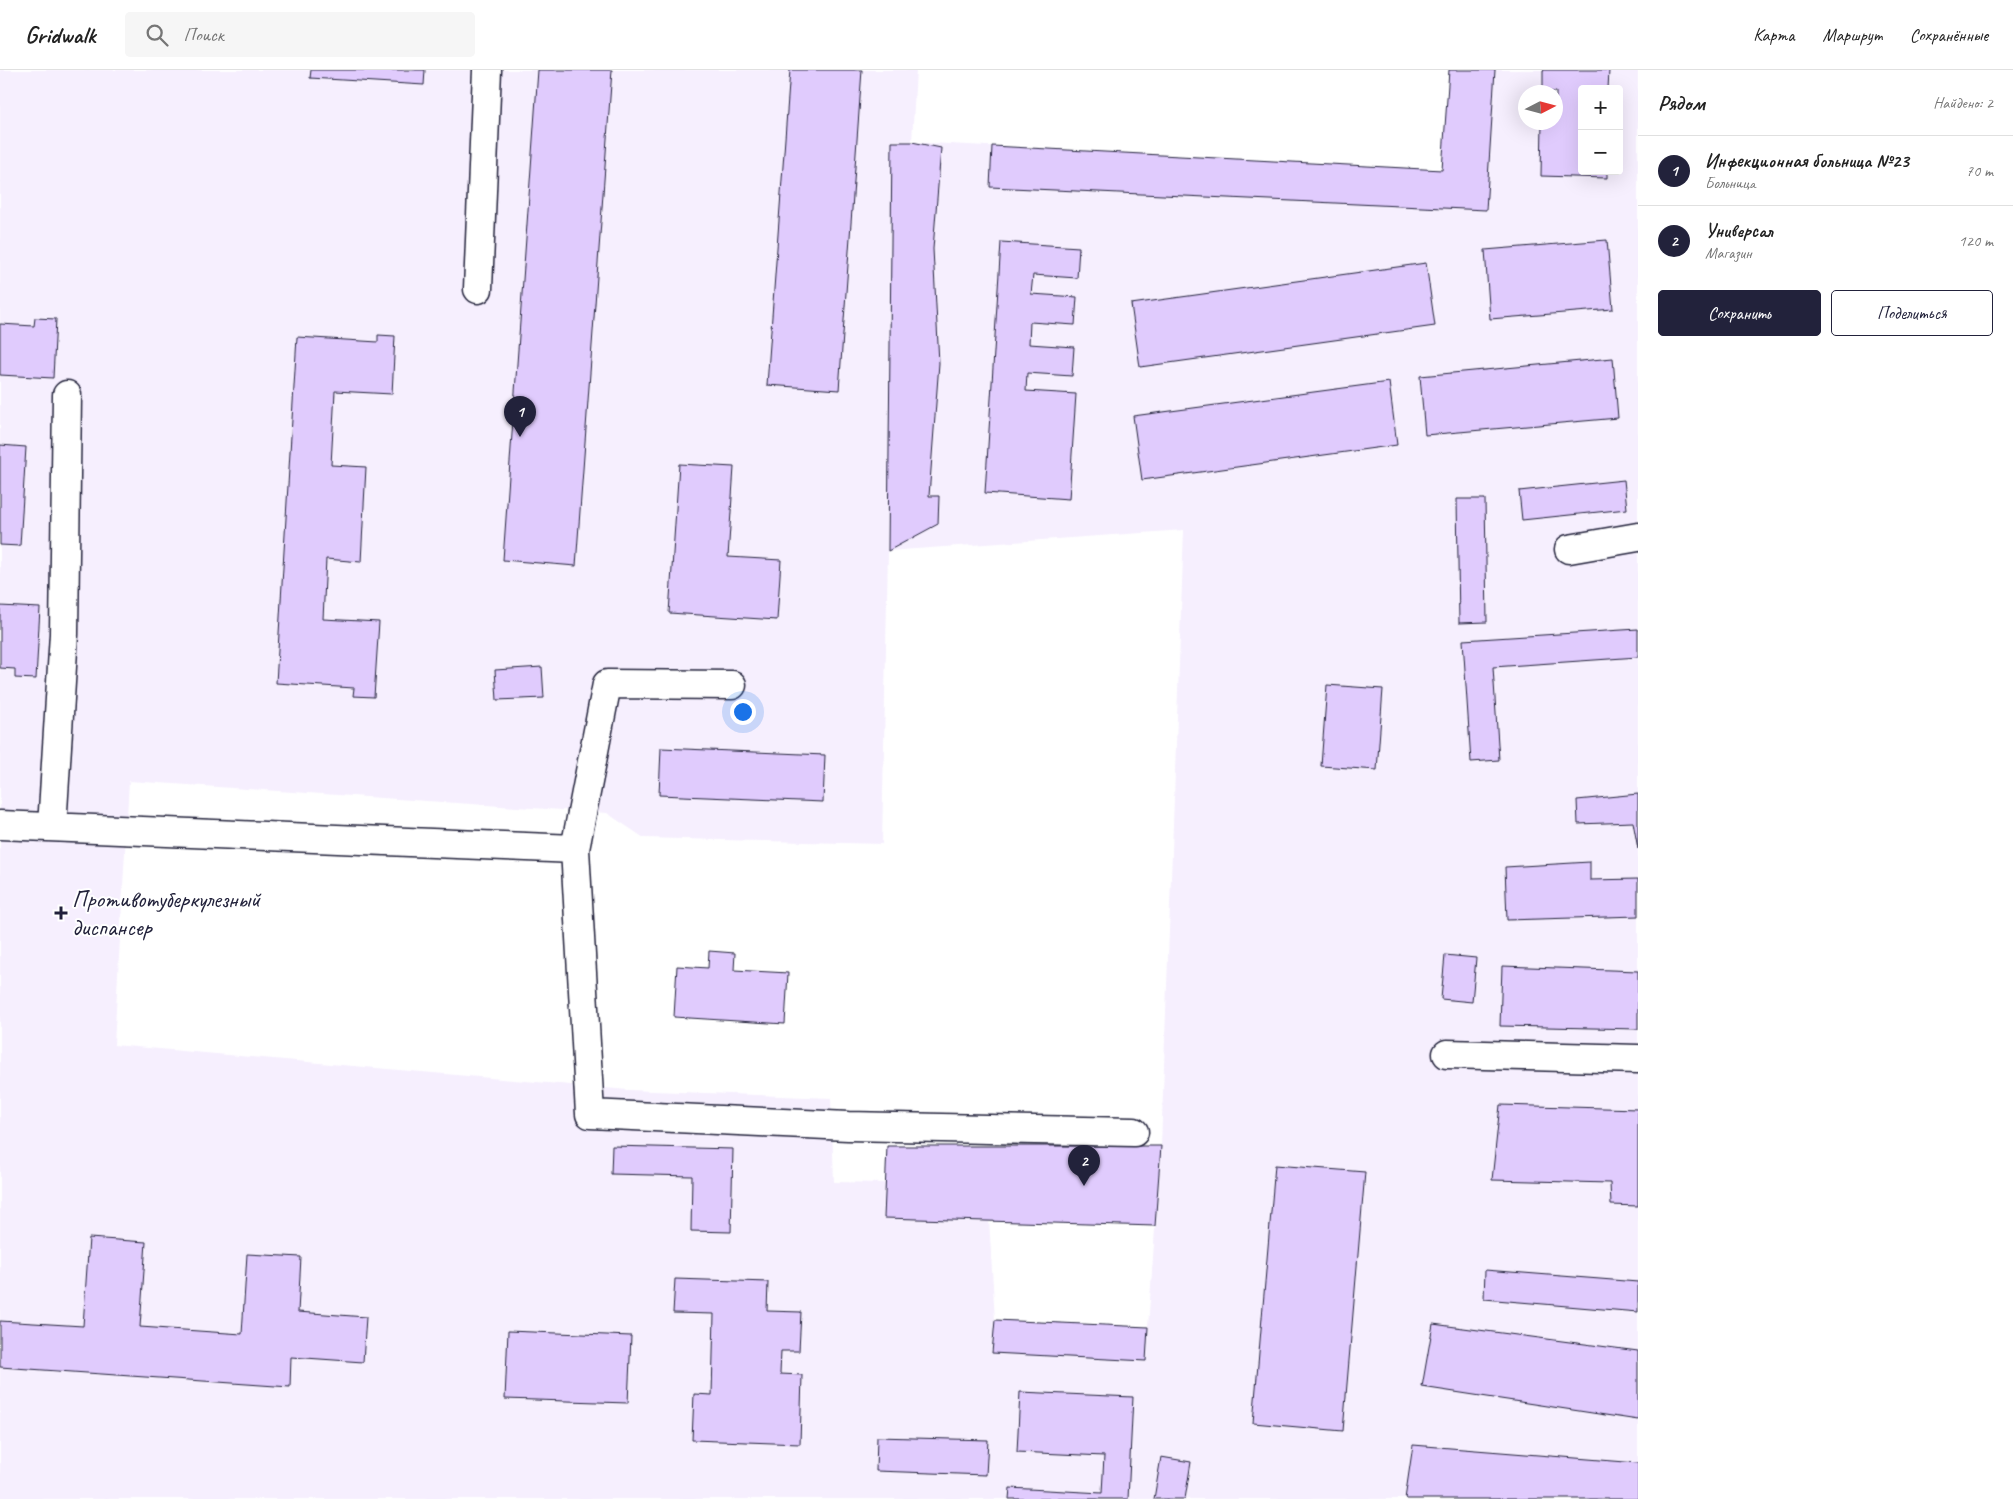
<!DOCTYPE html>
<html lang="ru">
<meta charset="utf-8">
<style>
:root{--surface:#fff;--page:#f6f6f6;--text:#222;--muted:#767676;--line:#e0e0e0;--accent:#22223b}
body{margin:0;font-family:Caveat,sans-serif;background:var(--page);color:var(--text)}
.controls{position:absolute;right:15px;top:15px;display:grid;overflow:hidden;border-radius:5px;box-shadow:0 5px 20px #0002}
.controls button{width:45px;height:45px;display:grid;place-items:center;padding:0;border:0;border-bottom:1px solid var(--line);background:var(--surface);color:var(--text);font:25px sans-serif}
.compass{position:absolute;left:1518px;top:15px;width:45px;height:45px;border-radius:50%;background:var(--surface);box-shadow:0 5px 20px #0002;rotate:84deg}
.you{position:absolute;left:742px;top:641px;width:18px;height:18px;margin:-12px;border:4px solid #fff;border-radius:50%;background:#1a73e8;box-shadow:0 0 0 8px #1a73e833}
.badge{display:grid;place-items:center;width:32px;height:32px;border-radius:50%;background:var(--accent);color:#fff;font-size:16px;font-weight:700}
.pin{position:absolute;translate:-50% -41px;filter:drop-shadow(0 1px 2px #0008)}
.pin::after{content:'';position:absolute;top:26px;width:18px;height:15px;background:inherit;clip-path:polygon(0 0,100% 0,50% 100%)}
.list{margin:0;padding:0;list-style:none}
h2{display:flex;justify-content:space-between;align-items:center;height:65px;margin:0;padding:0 20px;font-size:21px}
h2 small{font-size:16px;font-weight:400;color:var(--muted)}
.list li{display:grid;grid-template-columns:32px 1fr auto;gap:15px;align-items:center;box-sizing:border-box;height:70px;padding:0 20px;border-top:1px solid var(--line)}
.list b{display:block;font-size:19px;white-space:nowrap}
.list p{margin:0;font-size:16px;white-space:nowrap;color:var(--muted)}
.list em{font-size:16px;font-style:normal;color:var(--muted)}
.actions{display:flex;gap:10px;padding:15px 20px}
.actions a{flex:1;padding:11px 0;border:1px solid var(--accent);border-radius:5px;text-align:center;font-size:18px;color:var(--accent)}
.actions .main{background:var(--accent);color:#fff}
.icon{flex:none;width:28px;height:28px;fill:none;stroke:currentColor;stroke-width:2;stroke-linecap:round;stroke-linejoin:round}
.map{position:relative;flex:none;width:1638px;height:1429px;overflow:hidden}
header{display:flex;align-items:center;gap:30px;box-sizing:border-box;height:70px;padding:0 25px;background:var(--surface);border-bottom:1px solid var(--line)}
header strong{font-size:24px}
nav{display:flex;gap:28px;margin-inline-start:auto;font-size:18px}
.search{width:350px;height:45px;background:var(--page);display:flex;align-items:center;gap:12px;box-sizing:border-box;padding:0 18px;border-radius:5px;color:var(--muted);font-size:19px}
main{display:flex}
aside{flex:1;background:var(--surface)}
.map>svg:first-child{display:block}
</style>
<header>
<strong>Gridwalk</strong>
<div class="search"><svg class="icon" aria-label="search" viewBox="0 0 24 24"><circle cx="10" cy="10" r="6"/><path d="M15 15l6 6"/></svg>Поиск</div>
<nav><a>Карта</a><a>Маршрут</a><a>Сохранённые</a></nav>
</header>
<main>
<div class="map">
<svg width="1638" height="1429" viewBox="0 0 1638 1429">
<rect width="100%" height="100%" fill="#fff"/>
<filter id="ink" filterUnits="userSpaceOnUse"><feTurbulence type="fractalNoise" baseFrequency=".02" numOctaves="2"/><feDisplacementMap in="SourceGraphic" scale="10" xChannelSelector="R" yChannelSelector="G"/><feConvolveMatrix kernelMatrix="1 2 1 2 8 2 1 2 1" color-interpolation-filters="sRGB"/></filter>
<g filter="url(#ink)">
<path fill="#f6effe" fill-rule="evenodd" d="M0 0H916L912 72 1442 100 1449 0H1638V1429H0ZM1582 19H1619V101H1582ZM1526 22H1556V52H1526ZM1184 460 1161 1076 1148 1257 995 1250 987 1115 834 1112 831 1028 628 1020 114 975 129 711 607 743 644 768 882 774 888 481Z"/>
<path fill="#e0cbfd" stroke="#22223b" d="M311 0H425L424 15 310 8Z
M538 0H612L576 496 503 490Z
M790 0H862L839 320 767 315Z
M1449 0H1495L1486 140 990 117 992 76 1442 100Z
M1543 0H1609L1608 19H1582V101H1607V108L1541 106 1542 52H1556V22H1543Z
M892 72H912L941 78 933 179 939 293 929 426H939L938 454 888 481Z
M1607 170 1613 239 1490 249 1485 180Z
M1001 172 1079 177 1077 208 1033 205 1031 224 1077 227 1075 255 1030 252 1029 274 1074 277 1072 306 1027 303 1026 321 1076 324 1069 429 985 423Z
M1426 193 1435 256 1140 297 1131 234Z
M35 248 56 249 53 308 0 305V254L34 256Z
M378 265 395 266 392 324 335 321 331 395 366 397 361 492 326 489 323 549 379 552 374 627 353 626 354 618 276 613 297 267 378 272Z
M1613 288 1618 348 1425 365 1420 306Z
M1389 312 1397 375 1142 410 1133 346Z
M0 375 26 377 20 476 0 475Z
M679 394 734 397 728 487 781 490 777 550 669 543Z
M1624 410 1627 439 1522 450 1519 421Z
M1457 429H1485L1487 552 1459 553Z
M0 536 40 538 36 609 15 608V599L0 598Z
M1638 559V587L1493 597 1499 690 1471 692 1463 570Z
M542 597 544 628 497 630 495 600Z
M1327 615 1383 619 1377 700 1321 696Z
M661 678 825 685 823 732 659 725Z
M1638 724V779L1633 752 1578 754 1577 730Z
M1590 792V810L1638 809V846L1507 850 1505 797Z
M709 881 735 883 734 900 788 903 785 954 674 947 677 896 708 898Z
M1445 885 1476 888 1472 932 1441 929Z
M1502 896 1638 901V959L1500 956Z
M1500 1035 1638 1039V1136L1611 1135 1610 1113 1492 1110Z
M612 1076 733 1079 731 1162 691 1161 692 1106 611 1104Z
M887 1076H1161L1155 1156 884 1148Z
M1275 1095 1365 1102 1343 1361 1253 1353Z
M89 1168 146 1172 140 1257 242 1264 247 1184 301 1187 298 1242 366 1247 363 1292 291 1287 290 1317 0 1297V1251L83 1256Z
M1485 1200 1638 1212V1242L1484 1229Z
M675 1209 768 1212 767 1241 801 1242 799 1281H781L780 1304 802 1305 800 1374 692 1370 694 1324 712 1325 714 1244 673 1243Z
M995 1250 1148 1257 1146 1291 992 1283Z
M1433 1254 1638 1281V1350L1422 1317Z
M508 1261 631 1266 628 1333 505 1329Z
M1020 1322 1133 1327 1128 1429H1009L1010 1418 1102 1423 1104 1386 1017 1382Z
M877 1367 988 1370 986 1405 876 1401Z
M1413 1375 1638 1393V1429H1405Z
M1161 1387 1191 1392 1185 1429H1154Z"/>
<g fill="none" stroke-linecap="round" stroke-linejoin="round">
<g stroke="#22223b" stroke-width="31">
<path id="minor" d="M478 219 487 0
M1569 479 1638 467
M0 755 575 779 590 1044 848 1056 1134 1062
M52 757 64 564 67 325
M575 779 607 614 732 615
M1447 984 1638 989"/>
</g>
<use href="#minor" stroke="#fff" stroke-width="28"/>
</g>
</g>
<path fill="#22223b" stroke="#fff" stroke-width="2" d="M58.5 835.5h5v5h5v5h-5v5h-5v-5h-5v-5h5z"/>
<g text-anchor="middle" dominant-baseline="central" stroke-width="4" stroke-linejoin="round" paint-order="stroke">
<g font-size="24" fill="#22223b" stroke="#fff" text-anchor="start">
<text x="72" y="829">Противотуберкулезный<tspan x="72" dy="28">диспансер</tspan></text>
</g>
</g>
</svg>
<div class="controls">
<button>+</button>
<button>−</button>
</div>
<svg class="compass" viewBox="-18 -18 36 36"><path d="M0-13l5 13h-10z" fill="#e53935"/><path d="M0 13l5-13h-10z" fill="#767676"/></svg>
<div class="you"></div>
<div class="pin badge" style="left:520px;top:367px">1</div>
<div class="pin badge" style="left:1084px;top:1116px">2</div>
</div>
<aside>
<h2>Рядом<small>Найдено: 2</small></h2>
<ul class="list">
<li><span class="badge">1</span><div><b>Инфекционная больница №23</b><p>Больница</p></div><em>70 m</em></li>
<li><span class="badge">2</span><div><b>Универсал</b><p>Магазин</p></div><em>120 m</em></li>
</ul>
<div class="actions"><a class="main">Сохранить</a><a>Поделиться</a></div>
</aside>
</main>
